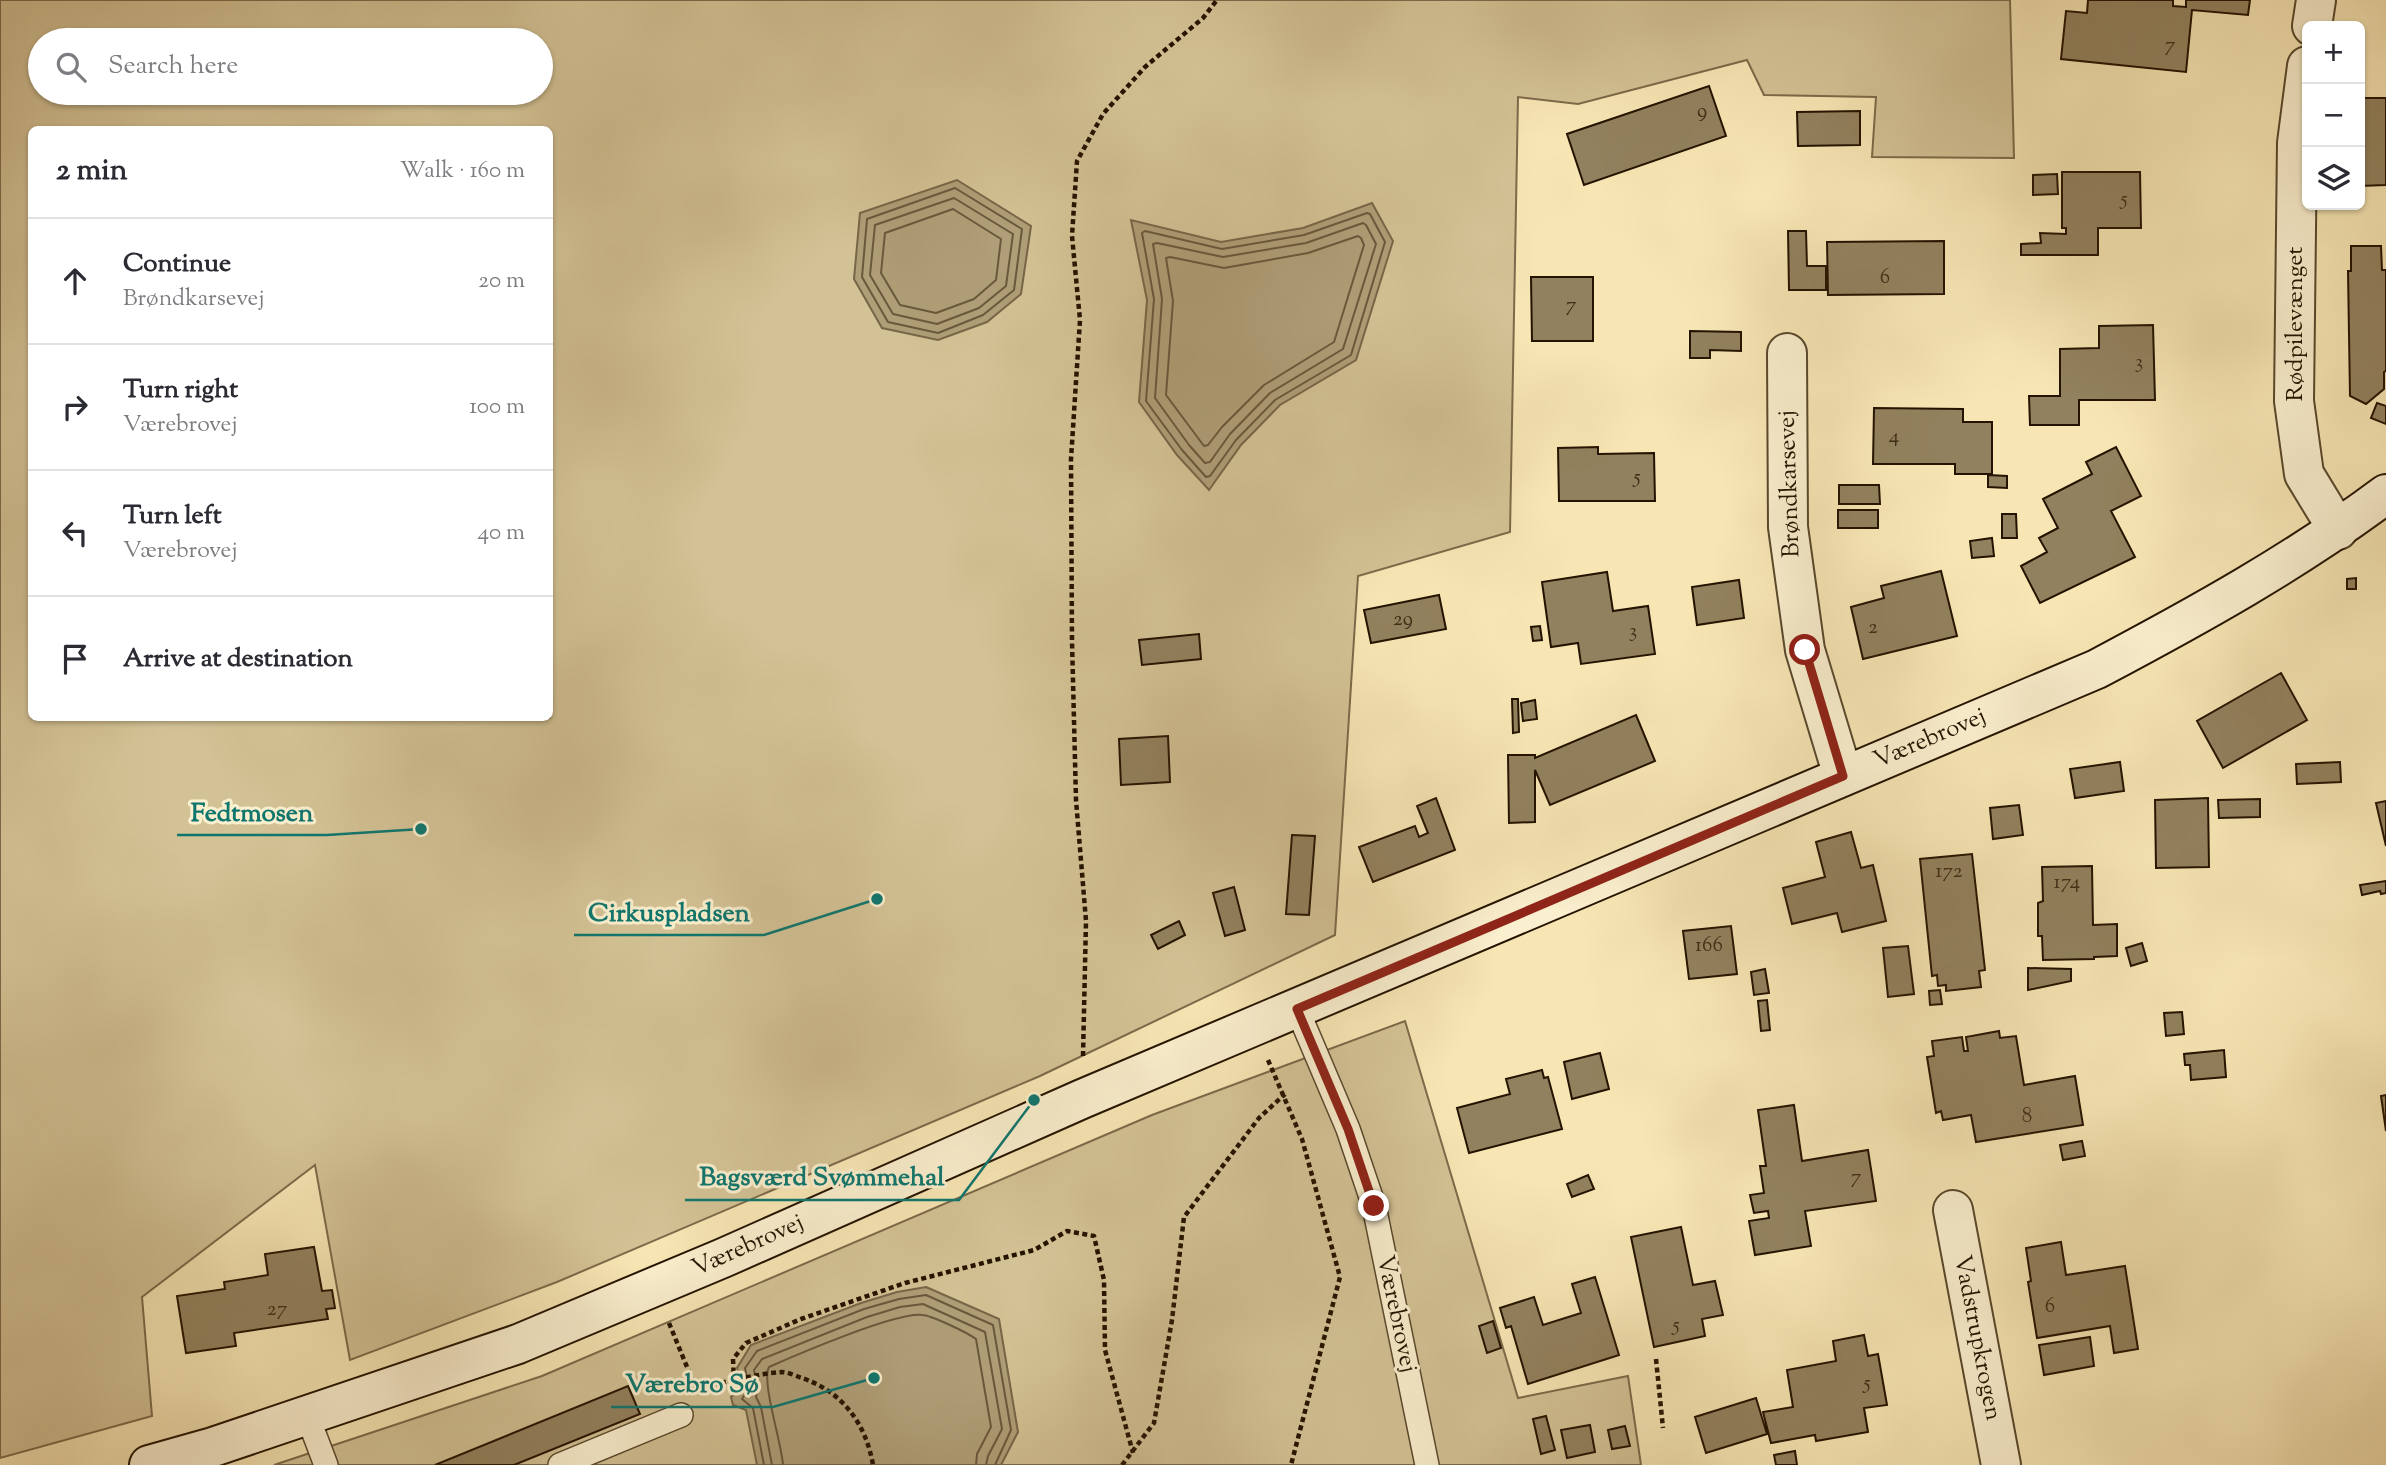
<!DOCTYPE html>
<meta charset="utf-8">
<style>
:root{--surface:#fff;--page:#f7f7f7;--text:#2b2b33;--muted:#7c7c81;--line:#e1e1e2}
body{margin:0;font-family:"Sorts Mill Goudy",serif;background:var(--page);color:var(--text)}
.controls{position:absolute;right:21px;top:21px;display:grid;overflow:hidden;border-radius:10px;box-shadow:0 2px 5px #0004}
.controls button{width:63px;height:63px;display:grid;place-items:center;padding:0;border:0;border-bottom:2px solid var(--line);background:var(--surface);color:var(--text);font:35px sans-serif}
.stop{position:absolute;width:21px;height:21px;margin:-16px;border:5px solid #8f2418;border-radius:50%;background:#fff}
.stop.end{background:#8f2418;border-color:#fff;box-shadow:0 2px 7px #0008}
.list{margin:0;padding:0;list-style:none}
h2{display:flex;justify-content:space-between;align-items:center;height:91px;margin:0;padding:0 28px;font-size:30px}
h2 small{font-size:23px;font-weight:400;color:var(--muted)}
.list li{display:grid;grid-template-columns:46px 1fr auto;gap:21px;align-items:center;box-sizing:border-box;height:126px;padding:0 28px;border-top:2px solid var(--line)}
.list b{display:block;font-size:26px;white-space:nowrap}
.list p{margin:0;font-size:23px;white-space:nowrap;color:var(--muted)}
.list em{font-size:23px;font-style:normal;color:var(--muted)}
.icon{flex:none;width:38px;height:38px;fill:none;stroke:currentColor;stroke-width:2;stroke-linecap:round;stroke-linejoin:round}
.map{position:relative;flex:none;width:2386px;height:1465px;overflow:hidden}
.search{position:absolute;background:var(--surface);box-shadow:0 2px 5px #0004;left:28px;top:28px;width:525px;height:77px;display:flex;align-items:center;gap:18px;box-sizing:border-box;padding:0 24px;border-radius:38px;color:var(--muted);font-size:26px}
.panel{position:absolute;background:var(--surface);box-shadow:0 2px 5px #0004;left:28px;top:126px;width:525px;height:595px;border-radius:10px}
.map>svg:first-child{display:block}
</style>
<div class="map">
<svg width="2386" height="1465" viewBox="0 0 2386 1465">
<rect width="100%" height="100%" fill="#f7e6b4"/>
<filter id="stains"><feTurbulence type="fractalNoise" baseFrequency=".00286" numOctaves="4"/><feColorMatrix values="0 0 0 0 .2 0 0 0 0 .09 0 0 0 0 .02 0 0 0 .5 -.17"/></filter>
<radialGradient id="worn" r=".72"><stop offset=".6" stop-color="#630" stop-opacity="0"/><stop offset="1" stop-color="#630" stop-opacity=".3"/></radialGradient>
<path fill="#d3c295" stroke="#7c6a4a" stroke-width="2" fill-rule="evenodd" d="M0 0H2010L2014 158 1872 157 1876 97 1764 95 1747 60 1578 104 1518 97 1510 532 1358 576 1335 935 1040 1076 557 1282 350 1360 315 1165 142 1297 152 1416 0 1458ZM40 40H541V93H40ZM32 130H550V718H32Z
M1405 1021 1518 1398 1628 1376 1641 1465H274L542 1376 1152 1115Z"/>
<path fill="#af9e77" stroke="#776647" stroke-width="2" d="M957 180 1031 226 1021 294 987 322 938 340 882 328 854 279 860 213Z
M1372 203 1393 241 1356 360 1280 405 1241 445 1209 490 1177 455 1139 402 1147 300 1131 220 1221 242 1303 228Z
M926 1287 999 1319 1018 1432 1001 1465H757L746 1410 733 1405 731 1397 743 1388 737 1368 751 1345 861 1303 897 1292Z"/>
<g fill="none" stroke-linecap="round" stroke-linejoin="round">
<path stroke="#6a583c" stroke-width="2" d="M955 188 1022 229 1014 290 983 315 938 333 888 322 862 277 867 219Z
M954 198 1013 234 1006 286 979 308 937 324 893 314 870 275 875 225Z
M953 209 1001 239 996 280 974 299 936 313 900 305 881 273 885 233Z
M1367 213 1370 214 1385 242 1351 355 1275 400 1236 440 1210 476 1206 477 1182 450 1146 401 1154 299 1142 233 1145 231 1222 249 1304 235Z
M1363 223 1366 225 1376 244 1343 349 1270 393 1230 434 1210 462 1205 463 1189 445 1155 398 1162 299 1153 244 1157 243 1223 257 1306 243Z
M1358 236 1361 238 1364 245 1334 342 1264 385 1222 427 1208 445 1204 446 1166 395 1173 301 1166 258 1170 257 1224 268 1308 253Z
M764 1465 753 1408 742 1399 749 1388 745 1368 757 1351 864 1309 899 1299 926 1295 993 1325 1011 1430 995 1465
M772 1465 761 1407 756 1397 758 1387 754 1370 762 1359 867 1317 900 1307 923 1304 985 1332 1002 1429 988 1456 986 1465
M783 1465C782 1444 761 1381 769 1367 796 1355 896 1312 922 1315 931 1315 968 1333 976 1339L991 1427 977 1454 976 1465"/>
</g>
<path fill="#92815e" stroke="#241300" stroke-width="2" d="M2088 0H2173V6L2186 7V0H2250L2248 15 2192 10 2186 72 2061 59 2066 11 2087 13Z
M1709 86 1726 136 1584 185 1567 134Z
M2360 98H2386V185L2360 186Z
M1860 111V145L1798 146 1797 112Z
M2062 172H2140L2141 228H2098V255H2021V244L2041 243 2040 233 2066 234V228H2062Z
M2057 174 2058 194 2033 195V175Z
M1788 231H1806L1807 266H1826V290H1789Z
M1944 241V294L1828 295 1827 242Z
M2351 246H2381L2382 270H2386V371L2384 372V389L2366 404 2350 396 2348 271H2351Z
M1531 277H1593V341H1532Z
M2153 325 2155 400H2079V425H2030L2029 396H2060V349L2099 348V326Z
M1690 331 1741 332V351L1710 350V358H1690Z
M2377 403 2386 406V424L2371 418Z
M1874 408 1963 409V422H1992V474H1955V464H1873Z
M1598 447V454L1654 453 1655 501H1559L1558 448Z
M2116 447 2141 496 2111 511 2135 557 2040 603 2021 566 2047 552 2039 538 2058 528 2043 499 2092 474 2086 462Z
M1988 475 2007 476V488L1988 487Z
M1839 485H1879L1880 504H1839Z
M1838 510H1878V528H1838Z
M2002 514H2016L2017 538H2002Z
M1992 538 1994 556 1972 558 1970 541Z
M1941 571 1957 636 1863 659 1851 607 1884 598 1881 586Z
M1607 572 1613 611 1648 606 1655 654 1581 664 1578 643 1551 647 1542 582Z
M2356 578V589H2347V579Z
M1739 580 1744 618 1697 625 1692 587Z
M1439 595 1446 629 1371 643 1364 610Z
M1540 626 1542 640 1533 641 1531 627Z
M1199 634 1201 659 1142 665 1139 640Z
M2281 673 2307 720 2223 768 2197 721Z
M1512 699H1518L1519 732 1513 733Z
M1535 700 1537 719 1523 721 1521 703Z
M1636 715 1655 761 1550 805 1535 770V822L1509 823 1508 755H1535V758Z
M1168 736 1170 782 1121 785 1119 739Z
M2120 762 2124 791 2075 798 2070 769Z
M2340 762 2341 782 2297 784 2296 764Z
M1436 798 1455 850 1373 882 1359 847 1415 826 1419 837 1428 833 1417 806Z
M2208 798 2209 867 2156 868 2155 800Z
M2260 799V817L2219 818 2218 800Z
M2386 801V846L2376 803Z
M2019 805 2023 835 1993 839 1990 808Z
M1851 832 1861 868 1873 865 1886 921 1842 932 1837 913 1792 924 1783 888 1825 877 1816 842Z
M1292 835 1315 836 1309 915 1286 914Z
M1972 854 1985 970 1979 971 1981 987 1946 991V985L1938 986 1937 975 1932 976 1920 859Z
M2092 866 2093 925 2117 924V956L2094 957V959L2043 960 2042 936H2038V903L2043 901 2042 867Z
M2386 881V893L2381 894 2380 891 2362 895 2360 885Z
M1234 887 1245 930 1225 936 1213 893Z
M1179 921 1185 935 1158 949 1151 935Z
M1731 926 1737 974 1689 979 1683 931Z
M2142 943 2147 961 2131 966 2126 948Z
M1908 946 1914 994 1888 997 1883 948Z
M2028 968 2071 969V981L2028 990Z
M1765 969 1769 993 1754 995 1751 972Z
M1940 990 1942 1004 1930 1005 1929 991Z
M1767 1000 1770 1030 1761 1031 1758 1001Z
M2182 1012 2184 1034 2166 1036 2164 1013Z
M1999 1031 2000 1038 2016 1036 2024 1085 2075 1076 2083 1125 1976 1142 1971 1115 1943 1120 1941 1111 1936 1113 1927 1057 1934 1056 1932 1041 1962 1037 1964 1051H1968L1966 1037Z
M2224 1050 2226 1077 2191 1080 2190 1065H2185L2184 1054Z
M1600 1053 1609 1089 1572 1099 1564 1062Z
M1542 1070 1544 1078 1548 1077 1562 1129 1469 1153 1457 1108 1510 1094 1506 1079Z
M2386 1095V1131L2381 1096Z
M1794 1105 1802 1161 1868 1150 1876 1201 1805 1211 1811 1246 1755 1255 1749 1221 1769 1218 1768 1211 1754 1213 1750 1195 1764 1193 1760 1166H1766L1758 1110Z
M2082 1141 2085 1156 2063 1160 2060 1145Z
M1588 1175 1594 1189 1572 1197 1567 1184Z
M1681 1227 1693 1285 1715 1281 1723 1315 1702 1319 1705 1336 1654 1347 1631 1237Z
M2061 1242 2066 1275 2125 1266 2138 1349 2114 1353 2110 1326 2037 1338 2028 1282 2031 1281 2026 1248Z
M314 1247 322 1291 332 1290 335 1308 326 1309 328 1319 234 1333 236 1346 186 1353 177 1296 225 1289 224 1282 268 1275 265 1254Z
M1595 1277 1619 1355 1528 1384 1511 1326 1506 1328 1500 1308 1534 1297 1543 1325 1581 1313 1572 1284Z
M1493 1321 1501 1348 1487 1353 1479 1326Z
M1864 1335 1868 1356 1878 1354 1887 1405 1864 1408 1868 1432 1816 1441 1815 1435 1771 1443 1763 1412 1793 1407 1787 1370 1836 1361 1833 1341Z
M2090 1337 2094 1366 2044 1375 2039 1345Z
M628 1386 640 1414 514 1465H435Z
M1756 1398 1767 1434 1706 1453 1695 1417Z
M1546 1416 1555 1450 1541 1454 1533 1419Z
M1590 1425 1595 1452 1567 1458 1561 1430Z
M1625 1426 1630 1446 1612 1449 1608 1430Z
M1795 1451 1797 1465H1776L1774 1455Z"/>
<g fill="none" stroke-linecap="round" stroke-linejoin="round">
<g stroke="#59482d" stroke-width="26">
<path id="lane" d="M1297 1009 1348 1129 1374 1206 1427 1465
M307 1415 326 1465
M560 1465 681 1415"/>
</g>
<g stroke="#59482d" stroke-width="42">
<path id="street" d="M2312 26 2316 0
M2307 66 2297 143 2294 401 2304 474 2338 530
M1787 353 1788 527 1805 650 1843 776
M1953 1210 2001 1465"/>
</g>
<g stroke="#241300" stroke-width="42">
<path id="secondary" d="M149 1465 213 1447 518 1344 723 1258 1082 1099 2097 669C2197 616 2295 562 2386 494"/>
</g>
<path stroke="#241300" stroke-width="4.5" stroke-dasharray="5 3.5" stroke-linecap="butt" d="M1083 1056 1086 921 1076 800 1072 641 1071 459 1080 320 1072 236 1077 161 1103 114 1145 67 1203 18 1217 0
M1268 1060 1302 1139 1340 1277 1291 1465
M669 1323 696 1389
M1656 1359 1663 1428
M734 1381 733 1359 746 1343 801 1319 905 1283 1034 1250 1067 1231 1094 1236 1104 1280 1105 1350 1133 1453
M696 1388C724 1383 754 1374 782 1372 788 1372 796 1376 802 1378 843 1392 866 1424 873 1465
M1122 1465 1154 1423 1172 1320 1184 1217 1259 1118 1285 1094"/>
<use href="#lane" stroke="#faefce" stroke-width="23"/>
<use href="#street" stroke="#faefce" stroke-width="38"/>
<use href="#secondary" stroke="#faefce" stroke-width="38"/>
</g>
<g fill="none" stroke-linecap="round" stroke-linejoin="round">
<path stroke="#8f2418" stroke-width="9" d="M1374 1206 1348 1129 1297 1009 1843 776 1805 650"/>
</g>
<g text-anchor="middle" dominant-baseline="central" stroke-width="6" stroke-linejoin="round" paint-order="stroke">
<g font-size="21" fill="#402e18">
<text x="2170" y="46">7</text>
<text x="1702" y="112">9</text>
<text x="2124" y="200">5</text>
<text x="1885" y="278">6</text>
<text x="1571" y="306">7</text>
<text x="2139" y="363">3</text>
<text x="1894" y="437">4</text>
<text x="1637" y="478">5</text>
<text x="1403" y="620">29</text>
<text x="1873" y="628">2</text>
<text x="1633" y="632">3</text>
<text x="1949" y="872">172</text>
<text x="2067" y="883">174</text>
<text x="1709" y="946">166</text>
<text x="2027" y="1117">8</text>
<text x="1856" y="1178">7</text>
<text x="2050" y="1307">6</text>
<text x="277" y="1310">27</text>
<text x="1676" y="1326">5</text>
<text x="1867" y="1384">5</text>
</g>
<g font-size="24" fill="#241300" stroke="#faefce">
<text transform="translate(2296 324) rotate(-90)">Rødpilevænget</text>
<text transform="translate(1790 484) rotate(-92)">Brøndkarsevej</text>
<text transform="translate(1930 739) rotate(-23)">Værebrovej</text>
<text transform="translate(748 1246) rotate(-24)">Værebrovej</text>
<text transform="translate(1396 1314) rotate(78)">Værebrovej</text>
<text transform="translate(1977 1338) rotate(79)">Vadstrupkrogen</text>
</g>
</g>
<path fill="none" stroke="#0f766e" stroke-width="2.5" d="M421 829L327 835H177M877 899L764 935H574M1034 1100L959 1200H685M874 1378L773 1407H611"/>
<g fill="#0f766e" stroke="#faefce" stroke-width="2.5">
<circle cx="421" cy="829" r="7"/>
<circle cx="877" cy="899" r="7"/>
<circle cx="1034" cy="1100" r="7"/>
<circle cx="874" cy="1378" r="7"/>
</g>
<g font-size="26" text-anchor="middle" font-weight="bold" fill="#0f766e" stroke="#faefce" stroke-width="6" stroke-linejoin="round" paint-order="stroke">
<text x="252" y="821">Fedtmosen</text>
<text x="669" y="921">Cirkuspladsen</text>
<text x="822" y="1185">Bagsværd Svømmehal</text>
<text x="692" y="1392">Værebro Sø</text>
</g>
<rect width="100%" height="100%" filter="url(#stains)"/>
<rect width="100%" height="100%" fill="url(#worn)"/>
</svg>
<div class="controls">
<button>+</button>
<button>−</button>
<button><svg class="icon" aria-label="layers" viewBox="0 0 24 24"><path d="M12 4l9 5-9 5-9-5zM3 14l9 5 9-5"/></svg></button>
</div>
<div class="stop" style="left:1805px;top:650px"></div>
<div class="stop end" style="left:1374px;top:1206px"></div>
<div class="search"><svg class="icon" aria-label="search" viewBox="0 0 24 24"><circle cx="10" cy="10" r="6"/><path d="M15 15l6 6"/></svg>Search here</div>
<section class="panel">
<h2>2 min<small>Walk · 160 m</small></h2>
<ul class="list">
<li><svg class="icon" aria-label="ahead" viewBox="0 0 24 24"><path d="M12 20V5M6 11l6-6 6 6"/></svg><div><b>Continue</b><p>Brøndkarsevej</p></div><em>20 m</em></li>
<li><svg class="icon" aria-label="right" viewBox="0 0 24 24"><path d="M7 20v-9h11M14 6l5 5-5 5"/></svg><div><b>Turn right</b><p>Værebrovej</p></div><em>100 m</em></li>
<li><svg class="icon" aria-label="left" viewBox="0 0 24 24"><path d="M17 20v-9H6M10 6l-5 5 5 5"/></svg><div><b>Turn left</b><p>Værebrovej</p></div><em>40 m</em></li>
<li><svg class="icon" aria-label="arrive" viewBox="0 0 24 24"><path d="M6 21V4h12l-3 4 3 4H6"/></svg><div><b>Arrive at destination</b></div></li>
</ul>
</section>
</div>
